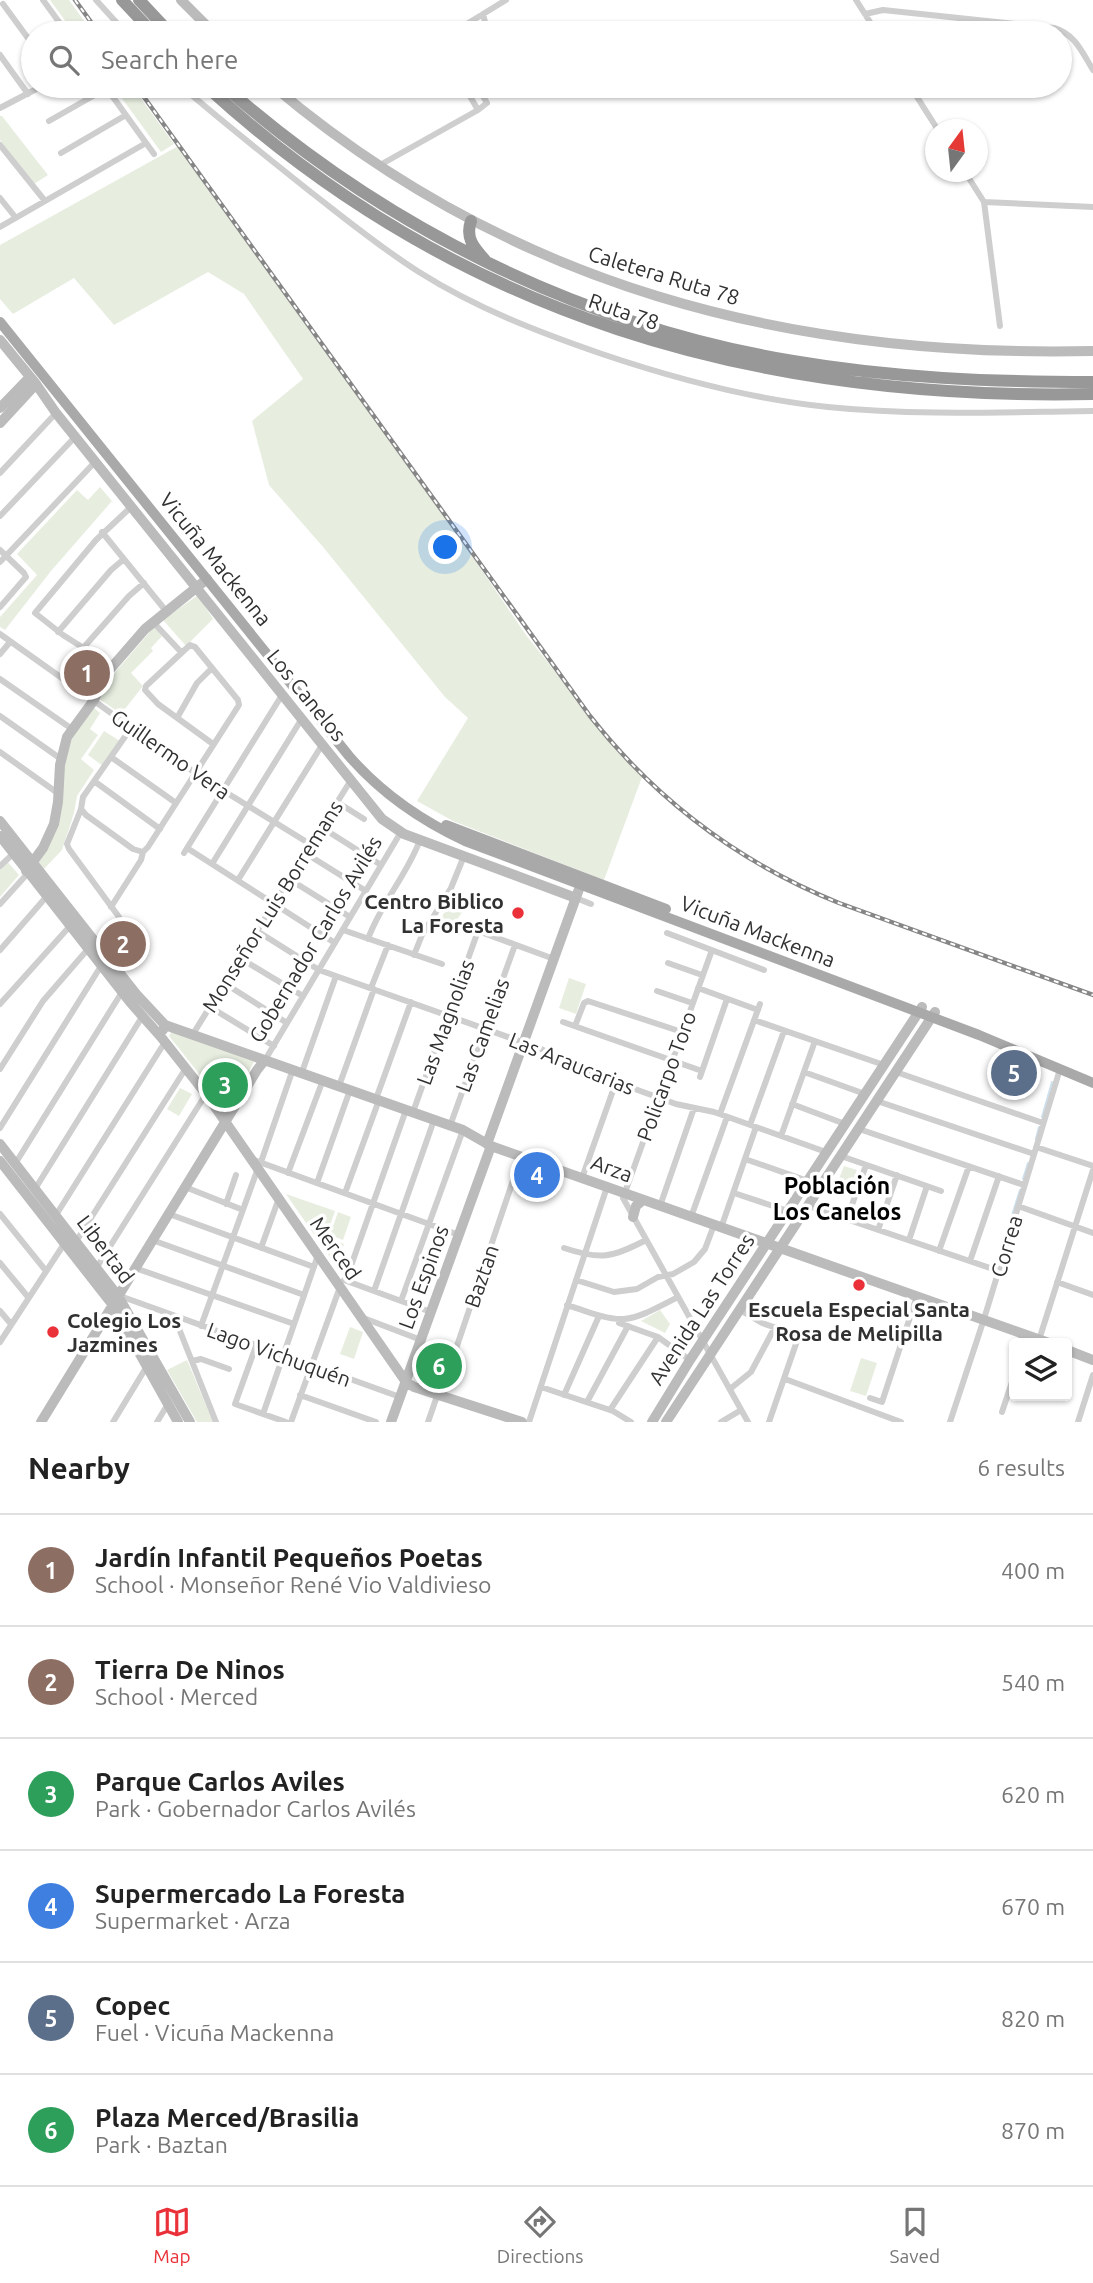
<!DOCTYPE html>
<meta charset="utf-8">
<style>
:root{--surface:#fff;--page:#f2f2f2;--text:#222;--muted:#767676;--line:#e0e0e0;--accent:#ea3139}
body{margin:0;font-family:Ubuntu,sans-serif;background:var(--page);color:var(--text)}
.controls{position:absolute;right:21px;bottom:21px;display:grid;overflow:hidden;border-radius:7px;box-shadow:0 2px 5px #0004}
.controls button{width:63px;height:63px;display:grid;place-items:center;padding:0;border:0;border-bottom:2px solid var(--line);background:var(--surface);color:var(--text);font:35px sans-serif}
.compass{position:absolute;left:925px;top:119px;width:63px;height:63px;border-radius:50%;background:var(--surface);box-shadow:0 2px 5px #0004;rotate:15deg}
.you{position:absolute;left:446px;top:548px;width:24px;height:24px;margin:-18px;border:5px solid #fff;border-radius:50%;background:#1a73e8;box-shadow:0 0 0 10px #1a73e833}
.badge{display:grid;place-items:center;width:46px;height:46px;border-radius:50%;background:var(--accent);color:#fff;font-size:23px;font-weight:700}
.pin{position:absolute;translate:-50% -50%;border:4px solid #fff;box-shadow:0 2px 7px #0006}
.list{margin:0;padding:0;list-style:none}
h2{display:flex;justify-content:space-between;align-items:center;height:91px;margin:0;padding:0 28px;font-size:30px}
h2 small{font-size:23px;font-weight:400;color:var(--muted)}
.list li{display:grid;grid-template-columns:46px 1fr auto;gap:21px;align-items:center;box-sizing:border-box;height:112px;padding:0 28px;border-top:2px solid var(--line)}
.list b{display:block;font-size:26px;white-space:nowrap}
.list p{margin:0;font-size:23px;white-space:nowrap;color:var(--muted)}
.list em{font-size:23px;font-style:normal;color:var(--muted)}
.icon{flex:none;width:38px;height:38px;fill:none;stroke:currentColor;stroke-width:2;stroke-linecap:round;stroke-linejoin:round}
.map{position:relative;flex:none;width:1093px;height:1422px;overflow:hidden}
.search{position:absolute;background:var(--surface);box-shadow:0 2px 5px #0004;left:21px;right:21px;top:21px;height:77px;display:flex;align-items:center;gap:18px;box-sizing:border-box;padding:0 24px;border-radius:38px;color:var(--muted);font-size:26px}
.sheet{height:763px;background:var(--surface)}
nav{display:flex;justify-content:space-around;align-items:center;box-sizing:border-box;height:98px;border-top:2px solid var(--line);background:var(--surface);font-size:19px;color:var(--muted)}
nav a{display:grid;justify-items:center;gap:4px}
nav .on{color:var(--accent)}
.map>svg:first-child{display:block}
</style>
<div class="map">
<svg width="1093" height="1422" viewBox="0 0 1093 1422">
<rect width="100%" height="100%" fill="#fff"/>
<path fill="#e7eee0" d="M50 0H69L93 33H74Z
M113 86H132L174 144 161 152Z
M0 116H2L48 175 34 184 0 140Z
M180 145 464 544 526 635 631 766 642 777 604 880 453 821 417 801 468 718 445 697 323 547 269 485 252 421 303 379 244 294 208 272 114 325 74 278 13 314 0 299V245Z
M100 487 112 501 51 571 5 630 0 627V617L37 575 17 554 77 490 88 500Z
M198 595 213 619 186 646 163 620Z
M154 627 162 636 151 648 153 651 131 673 143 686 121 714 98 698 117 670Z
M94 708 100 713 90 729 98 735 81 759 94 770 77 796 74 813 62 850 43 870 37 863 48 845 68 742Z
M104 731 120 741 103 766 88 755Z
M6 860 19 875 0 897V868Z
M453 901 465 908 450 930 437 923Z
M569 978 586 984 576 1014 559 1008Z
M173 1030 255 1060 228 1110 169 1036Z
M180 1088 192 1094 179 1116 167 1109Z
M844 1166 857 1170 848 1196 834 1191Z
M286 1194 335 1211 326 1237 344 1244 336 1266Z
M338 1212 351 1217 343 1240 330 1235Z
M660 1310 670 1324 665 1333 641 1321Z
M350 1327 363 1332 354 1359 340 1354Z
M439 1345 451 1349 439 1384 436 1385 427 1383Z
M861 1358 877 1363 866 1396 850 1391Z
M187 1360 213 1422H197L167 1370Z"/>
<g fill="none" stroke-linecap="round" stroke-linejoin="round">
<path stroke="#cce0ee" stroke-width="2" d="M1042 1117 1052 1082
M1036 1139 1039 1127
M1023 1179 1028 1163
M996 1266 1020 1190"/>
<path stroke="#cecece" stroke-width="6" d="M43 0 67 33
M96 0 126 33
M856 0 877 33
M3 4 33 45
M865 14 883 10 1054 28C1075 34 1082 52 1093 70
M455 33 457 30 506 0
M475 33 486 26 483 14
M0 55 28 94
M105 86 154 154
M181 86C224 123 268 158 312 193 347 220 381 248 419 272 476 308 538 332 602 354 676 379 750 399 828 407 916 416 1005 412 1093 411
M477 86 487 103 478 110
M910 86 938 130
M0 108 42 86
M49 121 107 88
M0 145 45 201
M61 153 126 115
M380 165 478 110 464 86
M965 172 984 202 1000 326
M0 198 16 218
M984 202 1093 207
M0 227 146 143
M0 473 56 413
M0 516 75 437
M102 532 166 611
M0 550 24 573 26 577 0 607
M0 562 95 462
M153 622 181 652
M58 632 111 570 124 559
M0 634 201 777 310 844
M84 647 129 596 144 583
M0 654 10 642
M112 666 63 635 35 613 96 540 131 507
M0 679 72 729
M0 716 61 759
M177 718 197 683 212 668
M0 752 59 794
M111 757 176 803
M94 781 160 829
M337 802 364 819
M81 809 86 815 133 849 143 852
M321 827 381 865
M187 848 335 943
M184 853 282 695
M305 853 366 891
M212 864 301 720
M0 866 14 853
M289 879 350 917
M238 880 322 745
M576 898 591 904
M0 904 28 873
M111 907 141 860 143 852 148 847 239 705 238 700 195 647 190 645 146 686 145 690 158 704 213 744
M119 917 69 849 67 844 81 809 83 797 131 728
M343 930 442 964
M257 931 319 970 539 1048 580 1069 676 1104 714 1112 826 1152
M667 933 764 970
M368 939C381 903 407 875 420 840
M0 950 47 896
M712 950 623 1198 748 1422
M414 955 422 935 451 888 464 856
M240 958 303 996
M668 963 702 975
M224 983 287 1023
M371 988 388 945
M698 988 758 1010
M657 991 692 1003
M0 1004 70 926
M210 1007 274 1046
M754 1020 884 1065
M563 1022 702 1071
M575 1026 584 1003 588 1001 682 1032
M193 1034 351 780
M265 1060 401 832
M0 1069 43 1001 88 949
M302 1072 336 976
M804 1072 865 1094
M896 1072 1043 1123
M700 1077 727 999
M339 1086 374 989
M376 1099 411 1002
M877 1101 1034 1154
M792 1104 845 1124
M413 1112 478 931 554 959
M720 1114 760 1004
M750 1125 784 1031
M450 1126 515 945
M0 1128 101 966
M859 1129 1024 1185
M781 1136 815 1041
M1036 1147 1093 1166
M841 1156 941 1191
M745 1159 808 1181
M254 1160 459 1235
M261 1162 293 1069
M15 1164 122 992
M288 1173 323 1080
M582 1178 616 1082
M317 1183 350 1090
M185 1187 243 1210
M35 1189 142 1017
M345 1193 379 1100
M734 1193 788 1211
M226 1204 236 1175
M660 1206 694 1108
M808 1206 999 1271
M1018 1206 1093 1233
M0 1214 46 1271
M169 1214 314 1267
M56 1215 165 1042
M691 1217 727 1117
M847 1219 866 1165
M721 1228 756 1127
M878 1230 897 1175
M77 1240 186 1068
M152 1240 304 1295
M909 1240 927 1186
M261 1248 279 1198
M564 1248C600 1260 612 1258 646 1240
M939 1251 969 1166
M970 1261 999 1176
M0 1263 28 1297
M97 1267 206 1094
M135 1268 294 1324
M344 1280 431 1312
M346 1280 406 1110
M576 1280 614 1292 637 1289 658 1277 673 1274 694 1262 705 1249 714 1225
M1057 1282 1093 1295
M374 1291 434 1120
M120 1296 400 1397
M401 1301 463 1130
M567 1305C625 1325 624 1325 678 1297
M740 1310 762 1323 794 1334 798 1338 769 1422
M0 1311 11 1324
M174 1316 216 1422
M361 1317 421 1340
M619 1323 658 1337 690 1360
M201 1326 258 1168
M1039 1340 1093 1170
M0 1342 66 1241
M256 1346 235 1404 286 1422
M192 1361 201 1359 229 1369
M785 1379 901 1422
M541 1387 613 1411 631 1422
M730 1389 751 1372 775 1327
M300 1395 376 1422
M564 1395 599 1316
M870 1398 882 1402 917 1296
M587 1402 628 1326
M610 1410 658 1337
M1002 1412 1014 1376
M263 1414 318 1255
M113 1422 147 1366
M157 1422 168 1404
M291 1422 340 1287
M428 1422 436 1399 442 1390 521 1157
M529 1422 607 1187
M721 1422 741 1410
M950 1422 984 1319 1060 1069
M1078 1422 1093 1375"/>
<path stroke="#bbb" stroke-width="10" d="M181 0 214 33
M273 86C510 286 787 358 1093 351
M0 340 36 384 56 413 382 819 404 834 576 898
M0 408 30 377
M0 423 36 384
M0 821 137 995 165 1025 163 1030
M0 836 130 1002 161 1037 206 1094 406 1382 414 1387 522 1422
M26 871 43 848 54 824 58 802 60 765 67 737 94 700 105 675 145 629 207 579
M165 1025 463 1130 491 1146 1049 1343
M0 1144 118 1296 190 1422
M487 1144 583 878
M0 1161 112 1304 178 1422
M633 1217 636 1206 643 1200
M1067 1350 1093 1360
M41 1422 257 1070 265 1060
M391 1422 491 1146
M652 1422 690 1360 922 1007
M666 1422 935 1012"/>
<path stroke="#a9a9a9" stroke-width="10" d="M0 322 349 756C382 794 420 820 465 841L979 1035 1093 1083
M446 825 666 909"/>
<path stroke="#989898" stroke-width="12" d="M122 0 153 33
M139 0 170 33
M206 86C458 317 756 401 1093 394
M224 86C385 228 580 325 793 361 892 378 993 382 1093 382
M471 221C465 238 474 248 485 260"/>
<g stroke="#868686" stroke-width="4.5">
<path id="rail" d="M75 0 99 33
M136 86 590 716C656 800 740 863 839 903L1093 995"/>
</g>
<use href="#rail" stroke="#fff" stroke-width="2" stroke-dasharray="5" stroke-linecap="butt"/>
</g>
<g fill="#ea3139" stroke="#fff" stroke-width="2.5">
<circle cx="518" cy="913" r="7"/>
<circle cx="859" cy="1285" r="7"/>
<circle cx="53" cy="1332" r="7"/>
</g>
<g text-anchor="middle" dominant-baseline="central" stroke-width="7" stroke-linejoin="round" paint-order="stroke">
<g font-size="21" fill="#313131" stroke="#fff">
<text transform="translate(664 275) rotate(17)">Caletera Ruta 78</text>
<text transform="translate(624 311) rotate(19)">Ruta 78</text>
<text transform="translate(216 559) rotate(51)">Vicuña Mackenna</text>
<text transform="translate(307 695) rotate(51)">Los Canelos</text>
<text transform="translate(171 754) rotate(35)">Guillermo Vera</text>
<text transform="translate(272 906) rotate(-58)">Monseñor Luis Borremans</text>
<text transform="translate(758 931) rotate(21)">Vicuña Mackenna</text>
<text transform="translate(315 939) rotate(-59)">Gobernador Carlos Avilés</text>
<text transform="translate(445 1022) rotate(-70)">Las Magnolias</text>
<text transform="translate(482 1035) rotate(-70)">Las Camelias</text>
<text transform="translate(572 1063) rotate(22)">Las Araucarias</text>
<text transform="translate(666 1076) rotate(-70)">Policarpo Toro</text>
<text transform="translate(612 1168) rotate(20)">Arza</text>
<text transform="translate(1006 1246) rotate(-73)">Correa</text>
<text transform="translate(336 1248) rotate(55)">Merced</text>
<text transform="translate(106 1249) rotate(53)">Libertad</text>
<text transform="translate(481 1276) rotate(-71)">Baztan</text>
<text transform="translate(423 1277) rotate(-70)">Los Espinos</text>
<text transform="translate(701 1309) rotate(-57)">Avenida Las Torres</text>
<text transform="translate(279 1354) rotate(20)">Lago Vichuquén</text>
</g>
<g font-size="21" font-weight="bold" fill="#313131" stroke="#fff" text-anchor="end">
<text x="504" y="901">Centro Biblico<tspan x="504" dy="24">La Foresta</tspan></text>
<text x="859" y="1309" text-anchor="middle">Escuela Especial Santa<tspan x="859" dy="24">Rosa de Melipilla</tspan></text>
<text x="67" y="1320" text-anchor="start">Colegio Los<tspan x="67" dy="24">Jazmines</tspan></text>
</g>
<g font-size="23" font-weight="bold" fill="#000" stroke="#fff">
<text x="837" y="1185">Población<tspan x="837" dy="26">Los Canelos</tspan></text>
</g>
</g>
</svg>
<div class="controls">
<button><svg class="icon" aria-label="layers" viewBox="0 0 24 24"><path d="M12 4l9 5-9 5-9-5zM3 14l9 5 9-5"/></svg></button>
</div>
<svg class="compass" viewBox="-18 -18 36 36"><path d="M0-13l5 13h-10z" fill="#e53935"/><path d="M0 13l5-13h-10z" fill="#767676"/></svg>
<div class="you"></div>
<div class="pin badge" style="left:87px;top:673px;background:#8d6e63">1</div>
<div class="pin badge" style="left:123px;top:944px;background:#8d6e63">2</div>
<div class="pin badge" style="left:225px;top:1085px;background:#2e9e5b">3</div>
<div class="pin badge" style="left:537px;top:1175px;background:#3f7fe0">4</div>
<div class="pin badge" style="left:1014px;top:1073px;background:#5c6f8a">5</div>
<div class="pin badge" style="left:439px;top:1366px;background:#2e9e5b">6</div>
<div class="search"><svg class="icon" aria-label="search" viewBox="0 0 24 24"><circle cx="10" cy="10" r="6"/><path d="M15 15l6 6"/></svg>Search here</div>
</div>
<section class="sheet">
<h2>Nearby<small>6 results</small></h2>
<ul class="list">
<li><span class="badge" style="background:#8d6e63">1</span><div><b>Jardín Infantil Pequeños Poetas</b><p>School · Monseñor René Vio Valdivieso</p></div><em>400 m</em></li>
<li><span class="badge" style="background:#8d6e63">2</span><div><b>Tierra De Ninos</b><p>School · Merced</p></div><em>540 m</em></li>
<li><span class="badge" style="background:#2e9e5b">3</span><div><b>Parque Carlos Aviles</b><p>Park · Gobernador Carlos Avilés</p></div><em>620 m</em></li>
<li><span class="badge" style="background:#3f7fe0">4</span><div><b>Supermercado La Foresta</b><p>Supermarket · Arza</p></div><em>670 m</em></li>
<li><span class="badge" style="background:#5c6f8a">5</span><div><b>Copec</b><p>Fuel · Vicuña Mackenna</p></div><em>820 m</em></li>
<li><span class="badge" style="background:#2e9e5b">6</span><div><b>Plaza Merced/Brasilia</b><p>Park · Baztan</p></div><em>870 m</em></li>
</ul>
</section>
<nav>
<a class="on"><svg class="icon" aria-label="map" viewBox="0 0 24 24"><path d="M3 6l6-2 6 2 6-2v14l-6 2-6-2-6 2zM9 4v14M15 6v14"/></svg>Map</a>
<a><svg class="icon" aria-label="directions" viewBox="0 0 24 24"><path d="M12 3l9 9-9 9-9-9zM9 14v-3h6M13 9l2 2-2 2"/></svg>Directions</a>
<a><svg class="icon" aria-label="saved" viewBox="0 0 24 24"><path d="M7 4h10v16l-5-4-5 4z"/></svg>Saved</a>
</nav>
